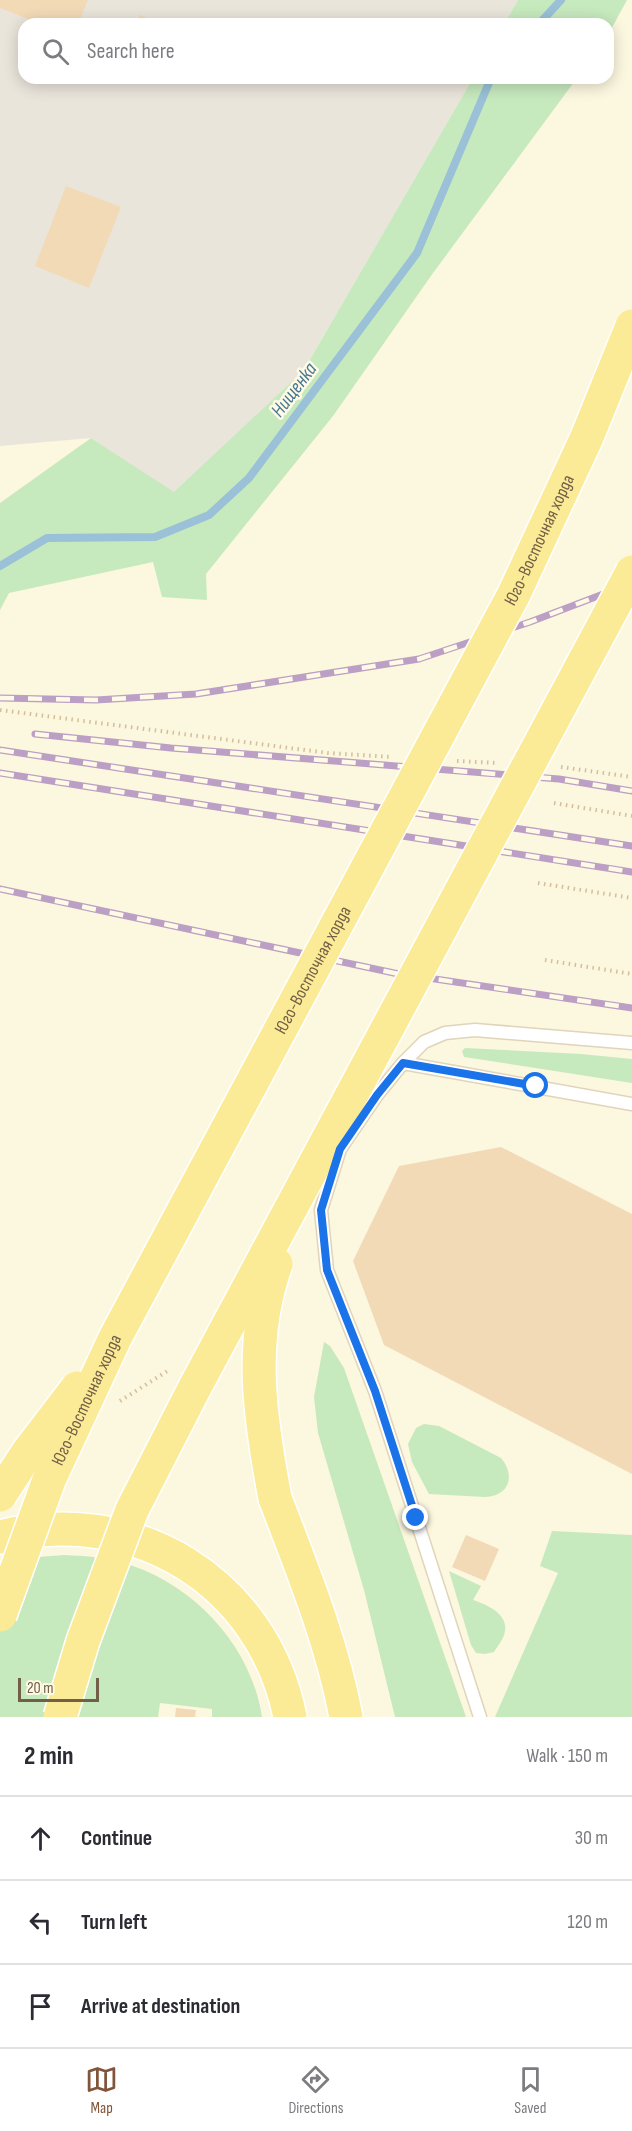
<!DOCTYPE html>
<meta charset="utf-8">
<style>
:root{--surface:#fff;--page:#f2f2f3;--text:#2b2b33;--muted:#7c7c81;--line:#e1e1e2;--accent:#80553a}
body{margin:0;font-family:"Sofia Sans Condensed",sans-serif;background:var(--page);color:var(--text)}
.scale{position:absolute;left:18px;bottom:15px;width:81px;box-sizing:border-box;padding-left:6px;border:3px solid #725f47;border-top:0;font-size:16px;line-height:21px;white-space:nowrap;color:#725f47;-webkit-text-stroke:4px #fffae5;paint-order:stroke}
.stop{position:absolute;width:18px;height:18px;margin:-14px;border:4px solid #1a73e8;border-radius:50%;background:#fff}
.stop.end{background:#1a73e8;border-color:#fff;box-shadow:0 2px 6px #0008}
.list{margin:0;padding:0;list-style:none}
h2{display:flex;justify-content:space-between;align-items:center;height:78px;margin:0;padding:0 24px;font-size:26px}
h2 small{font-size:20px;font-weight:400;color:var(--muted)}
.list li{display:grid;grid-template-columns:39px 1fr auto;gap:18px;align-items:center;box-sizing:border-box;height:84px;padding:0 24px;border-top:2px solid var(--line)}
.list b{display:block;font-size:22px;white-space:nowrap}
.list em{font-size:20px;font-style:normal;color:var(--muted)}
.icon{flex:none;width:33px;height:33px;fill:none;stroke:currentColor;stroke-width:2;stroke-linecap:round;stroke-linejoin:round}
.map{position:relative;flex:none;width:632px;height:1717px;overflow:hidden}
.search{position:absolute;background:var(--surface);box-shadow:0 3px 15px #0003;left:18px;right:18px;top:18px;height:66px;display:flex;align-items:center;gap:15px;box-sizing:border-box;padding:0 21px;border-radius:18px;color:var(--muted);font-size:22px}
.sheet{height:330px;background:var(--surface)}
nav{display:flex;justify-content:space-around;align-items:center;box-sizing:border-box;height:84px;border-top:2px solid var(--line);background:var(--surface);font-size:16px;color:var(--muted)}
nav a{display:grid;justify-items:center;gap:3px}
nav .on{color:var(--accent)}
.map>svg:first-child{display:block}
</style>
<div class="map">
<svg width="632" height="1717" viewBox="0 0 632 1717">
<rect width="100%" height="100%" fill="#fcf7df"/>
<path fill="#eae5db" d="M0 0H518L504 24H24V78H473L304 370 174 493 91 438 0 446Z"/>
<path fill="#c7e9be" d="M518 0H627L608 35V24H504Z
M473 78H577L433 273 333 416 206 574 207 600 162 597 153 562 9 593 0 610V503L91 438 174 492 304 370Z
M465 1048 581 1054 632 1059V1083L464 1057 462 1051Z
M324 1342 330 1346 344 1368 466 1717H395L364 1590 318 1433 314 1397Z
M424 1424 439 1426 501 1458C516 1476 509 1496 485 1497L429 1494 412 1462 408 1444 416 1428Z
M552 1531 632 1535V1717H495L558 1573 540 1566Z
M65 1555C84 1556 102 1557 120 1562 191 1581 251 1644 262 1717H212V1709L160 1703 158 1717H0V1566L37 1557Z
M449 1571 481 1586 473 1600C488 1605 511 1615 504 1635 502 1641 497 1647 494 1652L485 1654 476 1653 471 1645Z"/>
<g fill="none" stroke-linecap="round" stroke-linejoin="round">
<path stroke="#9ac1d7" stroke-width="8" d="M539 24 561 0
M0 566 47 538 155 537 209 515 249 478 417 253 491 78"/>
</g>
<path fill="#f2dab7" d="M0 0H88L78 24H41L0 8Z
M140 15 162 24H136Z
M66 186 121 207 89 288 35 266Z
M501 1147 632 1214V1474L384 1345 353 1261 399 1166Z
M466 1535 499 1549 485 1581 452 1567Z
M176 1708 196 1710 195 1717H175Z"/>
<g fill="none" stroke-linecap="round" stroke-linejoin="round">
<g stroke="#e0d4bb" stroke-width="15">
<path id="service" d="M403 1063 632 1104
M480 1717 375 1391 327 1270 321 1210 340 1149 377 1095 403 1063 424 1042 445 1033 475 1030 632 1043"/>
</g>
<g stroke="#fff" stroke-width="36">
<path id="primary" d="M275 1498C302 1569 332 1642 346 1717
M0 1537C134 1503 263 1581 290 1717"/>
</g>
<path stroke="#d6be9a" stroke-width="4" stroke-dasharray="1.5 4.5" stroke-linecap="butt" d="M0 710 328 753 392 757
M457 761 497 763
M561 767 632 777
M554 803 632 816
M538 883 632 898
M545 960 632 974
M120 1401 169 1370"/>
<use href="#service" stroke="#fff" stroke-width="12"/>
<use href="#primary" stroke="#fceb96" stroke-width="33"/>
<g stroke="#bb9fc4" stroke-width="7">
<path id="rail" d="M0 698 96 700 196 694 419 659 530 622 632 583
M35 734 171 748 559 779 632 791
M0 750 632 846
M0 773 632 872
M0 889 394 973 632 1008"/>
</g>
<use href="#rail" stroke="#fffae5" stroke-width="4.5" stroke-dasharray="14" stroke-linecap="butt"/>
<g stroke="#fff" stroke-width="36" stroke-linecap="butt">
<g id="primary-bridge">
<path d="M0 1495 28 1452 77 1388"/>
<path d="M275 1498C260 1419 248 1342 276 1264"/>
<path id="s1" d="M0 1615 49 1480 115 1338 514 594 587 437 632 326"/>
<path d="M60 1717 83 1641 132 1510 195 1387 632 572"/>
</g>
</g>
<use href="#primary-bridge" stroke="#fceb96" stroke-width="33"/>
</g>
<g fill="none" stroke-linecap="round" stroke-linejoin="round">
<path stroke="#1a73e8" stroke-width="8" d="M416 1518 375 1391 327 1270 321 1210 340 1149 377 1095 403 1063 536 1086"/>
</g>
<g text-anchor="middle" dominant-baseline="central" stroke-width="5" stroke-linejoin="round" paint-order="stroke">
<g font-size="18" fill="#725f47" stroke="#fffae5">
<text stroke="none"><textPath href="#s1" startOffset="1204">Юго-Восточная хорда</textPath></text>
<text stroke="none"><textPath href="#s1" startOffset="718">Юго-Восточная хорда</textPath></text>
<text stroke="none"><textPath href="#s1" startOffset="232">Юго-Восточная хорда</textPath></text>
</g>
<g font-size="20" font-style="italic" fill="#467894" stroke="#fffae5">
<text transform="translate(294 390) rotate(-53)">Нищенка</text>
</g>
</g>
</svg>
<div class="scale">20 m</div>
<div class="stop" style="left:536px;top:1086px"></div>
<div class="stop end" style="left:416px;top:1518px"></div>
<div class="search"><svg class="icon" aria-label="search" viewBox="0 0 24 24"><circle cx="10" cy="10" r="6"/><path d="M15 15l6 6"/></svg>Search here</div>
</div>
<section class="sheet">
<h2>2 min<small>Walk · 150 m</small></h2>
<ul class="list">
<li><svg class="icon" aria-label="ahead" viewBox="0 0 24 24"><path d="M12 20V5M6 11l6-6 6 6"/></svg><div><b>Continue</b></div><em>30 m</em></li>
<li><svg class="icon" aria-label="left" viewBox="0 0 24 24"><path d="M17 20v-9H6M10 6l-5 5 5 5"/></svg><div><b>Turn left</b></div><em>120 m</em></li>
<li><svg class="icon" aria-label="arrive" viewBox="0 0 24 24"><path d="M6 21V4h12l-3 4 3 4H6"/></svg><div><b>Arrive at destination</b></div></li>
</ul>
</section>
<nav>
<a class="on"><svg class="icon" aria-label="map" viewBox="0 0 24 24"><path d="M3 6l6-2 6 2 6-2v14l-6 2-6-2-6 2zM9 4v14M15 6v14"/></svg>Map</a>
<a><svg class="icon" aria-label="directions" viewBox="0 0 24 24"><path d="M12 3l9 9-9 9-9-9zM9 14v-3h6M13 9l2 2-2 2"/></svg>Directions</a>
<a><svg class="icon" aria-label="saved" viewBox="0 0 24 24"><path d="M7 4h10v16l-5-4-5 4z"/></svg>Saved</a>
</nav>
